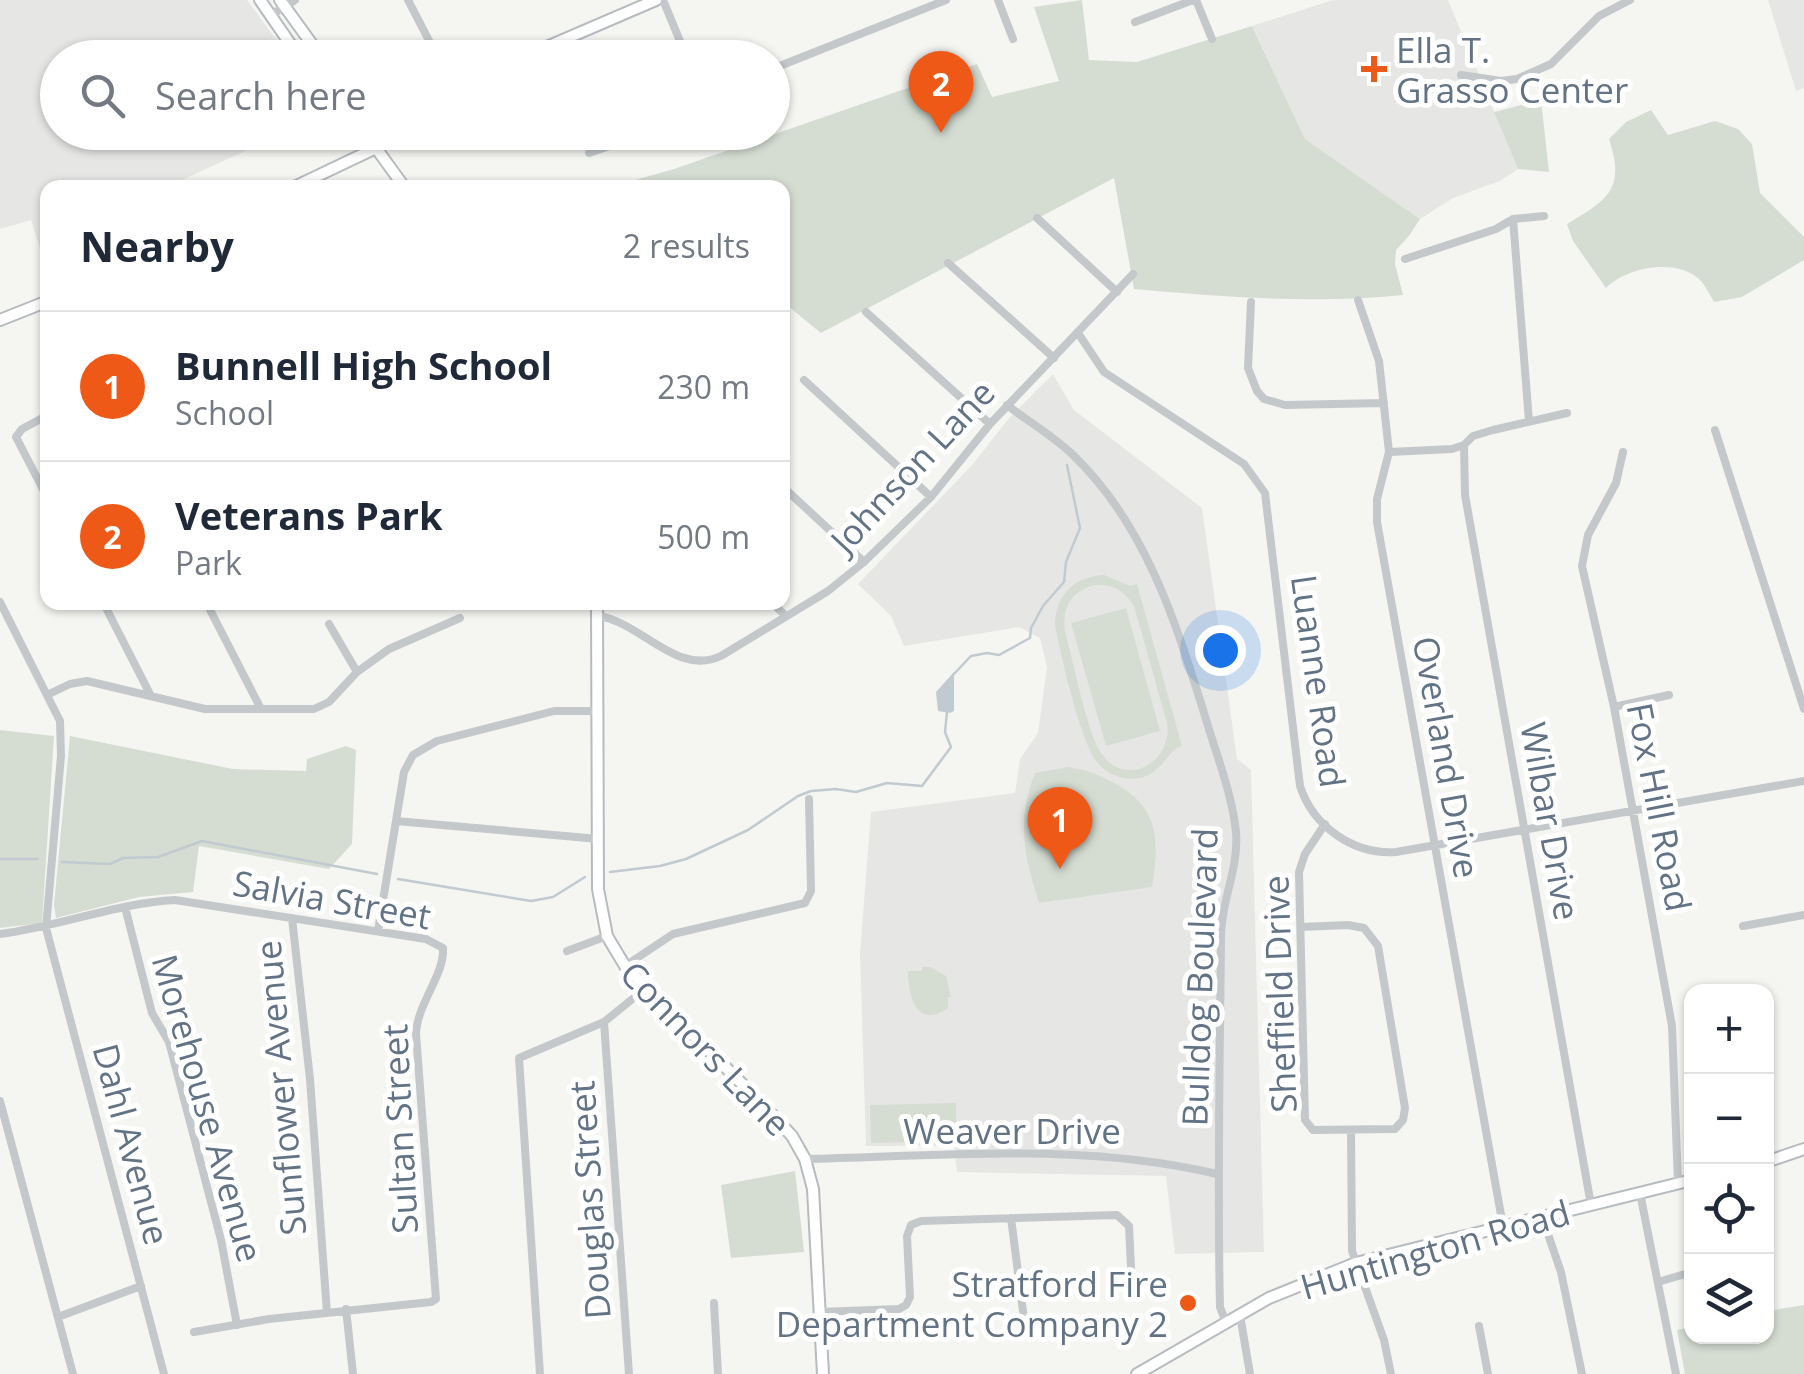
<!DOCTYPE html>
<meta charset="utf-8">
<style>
:root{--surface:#fff;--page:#f2f2f3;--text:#1f2937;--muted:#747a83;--line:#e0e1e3;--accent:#ef5918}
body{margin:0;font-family:"Open Sans",sans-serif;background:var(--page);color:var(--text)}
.controls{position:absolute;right:30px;bottom:30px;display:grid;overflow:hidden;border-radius:20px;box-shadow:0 2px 8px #0004}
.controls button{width:90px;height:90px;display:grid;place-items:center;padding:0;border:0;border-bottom:2px solid var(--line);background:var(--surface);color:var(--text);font:50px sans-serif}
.you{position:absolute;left:1220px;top:650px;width:35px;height:35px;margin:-25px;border:8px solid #fff;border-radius:50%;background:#1a73e8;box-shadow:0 0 0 15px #1a73e833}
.badge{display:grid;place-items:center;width:65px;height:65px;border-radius:50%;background:var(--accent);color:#fff;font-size:32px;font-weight:700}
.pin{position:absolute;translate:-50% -82px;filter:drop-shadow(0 2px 5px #0008)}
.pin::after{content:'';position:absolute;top:52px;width:35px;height:30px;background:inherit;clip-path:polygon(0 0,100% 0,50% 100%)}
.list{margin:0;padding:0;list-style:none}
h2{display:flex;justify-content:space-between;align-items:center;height:130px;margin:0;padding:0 40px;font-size:42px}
h2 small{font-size:32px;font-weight:400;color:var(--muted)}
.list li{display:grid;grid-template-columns:65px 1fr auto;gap:30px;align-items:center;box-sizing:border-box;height:150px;padding:0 40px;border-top:2px solid var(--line)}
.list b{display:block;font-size:38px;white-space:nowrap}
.list p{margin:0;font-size:32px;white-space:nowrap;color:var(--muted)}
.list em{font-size:32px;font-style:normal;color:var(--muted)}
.icon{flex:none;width:55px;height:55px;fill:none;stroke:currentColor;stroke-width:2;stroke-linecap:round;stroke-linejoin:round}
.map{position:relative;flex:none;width:1804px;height:1374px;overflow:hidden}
.search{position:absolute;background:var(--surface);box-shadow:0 2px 8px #0004;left:40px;top:40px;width:750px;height:110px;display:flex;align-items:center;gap:25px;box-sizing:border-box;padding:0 35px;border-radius:55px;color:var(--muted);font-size:38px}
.panel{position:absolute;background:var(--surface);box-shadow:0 2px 8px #0004;left:40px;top:180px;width:750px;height:430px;border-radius:20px}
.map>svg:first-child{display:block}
</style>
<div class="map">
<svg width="1804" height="1374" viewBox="0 0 1804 1374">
<rect width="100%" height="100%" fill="#f5f6f1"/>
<path fill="#e6e7e5" d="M0 0H247L289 57 58 58V132L284 133 167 187 48 188 47 244 40 248 31 220 0 229Z
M1333 0H1448L1518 169 1500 181 1453 198 1420 219 1305 139 1252 26Z
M1768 0H1804V88L1796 91Z
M1053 374 1074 410 1202 508 1237 759 1251 770 1264 1252 1175 1254 1166 1176 957 1172 954 1146H866L860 953 871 812 1015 793 1020 759 1038 733 1047 667 1040 638 1019 627 904 646 891 616 858 584 972 465 1010 417Z"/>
<path fill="#d5ddd2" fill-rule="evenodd" d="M1082 0 1089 60 1137 62 1252 26 1305 139 1420 219 1409 236 1396 250 1395 264 1403 295C1314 304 1224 297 1134 289L1114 178 821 333 783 302 782 188 731 187 727 181 699 188H607L674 169 977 64 992 97 1059 81 1034 7Z
M1541 100 1549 172 1518 169 1494 112Z
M1651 110 1668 135 1715 121 1738 129 1752 144 1760 193 1804 237V260L1742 297 1714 302C1710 295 1706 287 1701 281 1678 257 1627 267 1606 288L1573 241 1567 224C1607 200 1626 190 1609 139L1626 122Z
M1104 575 1130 586 1137 584 1182 746C1166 751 1163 773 1140 778 1124 781 1107 775 1097 762 1081 743 1060 653 1055 625 1055 596 1074 576 1104 575ZM1090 586C1110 582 1123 589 1134 606L1167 723C1173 763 1125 789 1101 753 1087 733 1073 659 1065 631 1062 609 1070 594 1090 586Z
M1126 608 1160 731 1106 746 1071 623Z
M0 730 54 736 42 923 0 928Z
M70 736 233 769 306 771 307 759 346 746 356 750 352 844 329 869 199 846 193 892 139 897 56 918 54 905Z
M1068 767C1085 769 1099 775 1114 783 1159 807 1160 840 1152 887L1039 903C1024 855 1016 822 1035 773Z
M922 967H930L946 976 951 997H948V1008C917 1030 908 997 908 971H922Z
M956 1103V1141L871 1143 870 1105Z
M795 1171 804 1252 731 1258 721 1185Z
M1804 1305V1374H1685L1677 1330 1691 1327 1692 1336H1766L1767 1311Z"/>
<path fill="#c0cad0" d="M954 672V711L950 713 938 711 936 692Z"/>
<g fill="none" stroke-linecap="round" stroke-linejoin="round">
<path stroke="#c0cad0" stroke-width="2.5" d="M953 675 971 656 987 653 999 655 1030 638 1031 628 1043 606 1064 582 1066 562 1080 528 1067 465
M0 859H38
M62 862 110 864 123 858 158 857 202 841 377 874
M610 872 660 866 686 859 748 830 798 796 811 791 836 789 856 792 887 783 922 786 951 747 945 732 947 712
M398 879 531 901 553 897 585 877"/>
<g stroke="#b6bbc0" stroke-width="14">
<path id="secondary" d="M260 0 300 58
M280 0 322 58
M521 58 656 0
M354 132 361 142 376 148 405 188
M374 132 376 148
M292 188 376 148 400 132
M0 320 48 301
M597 602 598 889 607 936 625 966 765 1107 792 1136 805 1159 813 1189 823 1374
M1766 1162 1804 1149
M1137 1374 1269 1298 1356 1263 1692 1180"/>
</g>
<path stroke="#c4c8cb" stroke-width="8" d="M408 0 438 58
M663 0 687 58
M998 0 1013 39
M1196 0 1212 39
M271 15 295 0
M1135 22 1193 0
M772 69 946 0
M1461 75 1501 81 1517 79 1551 64 1599 16 1630 0
M589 153 651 132
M1037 218 1117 292
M1513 219 1529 421
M1405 259 1496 229 1513 219 1544 216
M948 263 1054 358
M1358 300 1379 361 1389 452 1377 499V522L1503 1226
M1251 302 1248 368 1257 391 1264 399 1285 405 1384 403
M866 312 990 424
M1078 333 1104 372 1244 464 1265 493 1300 786C1313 826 1353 855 1396 852L1804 781
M804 380 931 497
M1007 405C1029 422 1053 436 1073 455 1146 525 1176 623 1205 716 1216 754 1232 793 1236 832 1239 869 1221 901 1221 936 1220 1060 1217 1183 1220 1307L1226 1323
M48 415 22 429 16 437 48 499
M1715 430 1804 709
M1464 445 1465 495 1591 1205
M1389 452 1452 449 1464 445 1473 436 1493 430 1567 413
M1623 452 1616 483 1588 535 1582 566 1614 707 1672 1026 1678 1184
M782 486 864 562
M0 602 60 721 61 756 46 928 164 1374
M103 602 151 696
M206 602 261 709
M771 602 786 616
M597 616C641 621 676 677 721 656L828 591 864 562 931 497 990 424 1133 274
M329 624 357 672
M49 694 70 684 87 681 205 709H314L329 702 357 672 389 649 460 618
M1614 707 1669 695
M396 821 599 839
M125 907 152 1013 169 1042 221 1240 237 1325
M292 918 310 1079 327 1313
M1743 926 1804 915
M1301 927 1348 925 1364 928 1378 946 1405 1108 1403 1120 1395 1129 1313 1130 1305 1120 1299 872 1305 854 1325 824
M378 931 404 772 413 755 437 741 554 711H598
M0 934C59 927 116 903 175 900L426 939 443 948C445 974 417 1004 416 1034L436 1299 431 1302 269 1319 194 1332
M567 951 607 936
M625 966 673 934 805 903 811 891 809 799
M604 1022 629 1374
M0 1101 73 1374
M1351 1130 1352 1251 1384 1340 1391 1374
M805 1159C942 1156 1083 1142 1217 1174
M1640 1193 1676 1374
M1542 1217 1561 1272 1582 1374
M1011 1218 1024 1319
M1658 1282 1692 1272
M714 1303 718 1374
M346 1309 353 1374
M820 1312 899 1309 906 1305 910 1297 907 1236 911 1225 921 1221 1117 1215 1129 1226 1131 1267
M1240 1315 1250 1374
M58 1317 141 1286
M1479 1326 1488 1374
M540 1374 519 1058 604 1022 646 988"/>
<use href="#secondary" stroke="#fff" stroke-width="10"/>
</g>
<g fill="#ef5918" stroke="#fff" stroke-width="4">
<path d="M1369 54h10v10h10v10h-10v10h-10v-10h-10v-10h10z"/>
<circle cx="1188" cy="1303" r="10"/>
</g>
<g text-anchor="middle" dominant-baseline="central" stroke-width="10" stroke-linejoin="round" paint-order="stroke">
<g font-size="35" fill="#627385" stroke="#fff" text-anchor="start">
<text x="1396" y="49">Ella T.<tspan x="1396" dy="40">Grasso Center</tspan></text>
<text x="1168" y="1283" text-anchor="end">Stratford Fire<tspan x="1168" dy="40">Department Company 2</tspan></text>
</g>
<g font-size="35" fill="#627385" stroke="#fff">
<text transform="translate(912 466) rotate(-47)">Johnson Lane</text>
<text transform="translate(1319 681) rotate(82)">Luanne Road</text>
<text transform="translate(1447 757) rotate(80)">Overland Drive</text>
<text transform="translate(1660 807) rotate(79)">Fox Hill Road</text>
<text transform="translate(1551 821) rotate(80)">Wilbar Drive</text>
<text transform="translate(332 899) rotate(10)">Salvia Street</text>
<text transform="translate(1199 977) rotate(-88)">Bulldog Boulevard</text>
<text transform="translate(1279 994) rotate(-92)">Sheffield Drive</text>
<text transform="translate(706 1048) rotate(46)">Connors Lane</text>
<text transform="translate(280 1088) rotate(-95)">Sunflower Avenue</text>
<text transform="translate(208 1108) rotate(74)">Morehouse Avenue</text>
<text transform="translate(399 1129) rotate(-93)">Sultan Street</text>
<text x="1012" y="1130">Weaver Drive</text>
<text transform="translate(132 1144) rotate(75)">Dahl Avenue</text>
<text transform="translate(589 1200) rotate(-94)">Douglas Street</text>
<text transform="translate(1435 1249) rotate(-16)">Huntington Road</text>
</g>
</g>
</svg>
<div class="controls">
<button>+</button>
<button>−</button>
<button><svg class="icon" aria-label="locate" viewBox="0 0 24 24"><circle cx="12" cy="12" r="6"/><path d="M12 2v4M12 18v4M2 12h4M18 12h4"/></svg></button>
<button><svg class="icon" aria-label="layers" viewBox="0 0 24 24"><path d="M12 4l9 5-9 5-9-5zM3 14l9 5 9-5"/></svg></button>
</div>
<div class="you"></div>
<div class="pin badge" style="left:1060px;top:869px">1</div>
<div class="pin badge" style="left:941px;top:133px">2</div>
<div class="search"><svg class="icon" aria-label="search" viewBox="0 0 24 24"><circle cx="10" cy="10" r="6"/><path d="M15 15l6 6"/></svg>Search here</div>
<section class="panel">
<h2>Nearby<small>2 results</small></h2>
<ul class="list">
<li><span class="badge">1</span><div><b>Bunnell High School</b><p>School</p></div><em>230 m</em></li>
<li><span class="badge">2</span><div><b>Veterans Park</b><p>Park</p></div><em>500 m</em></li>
</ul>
</section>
</div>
